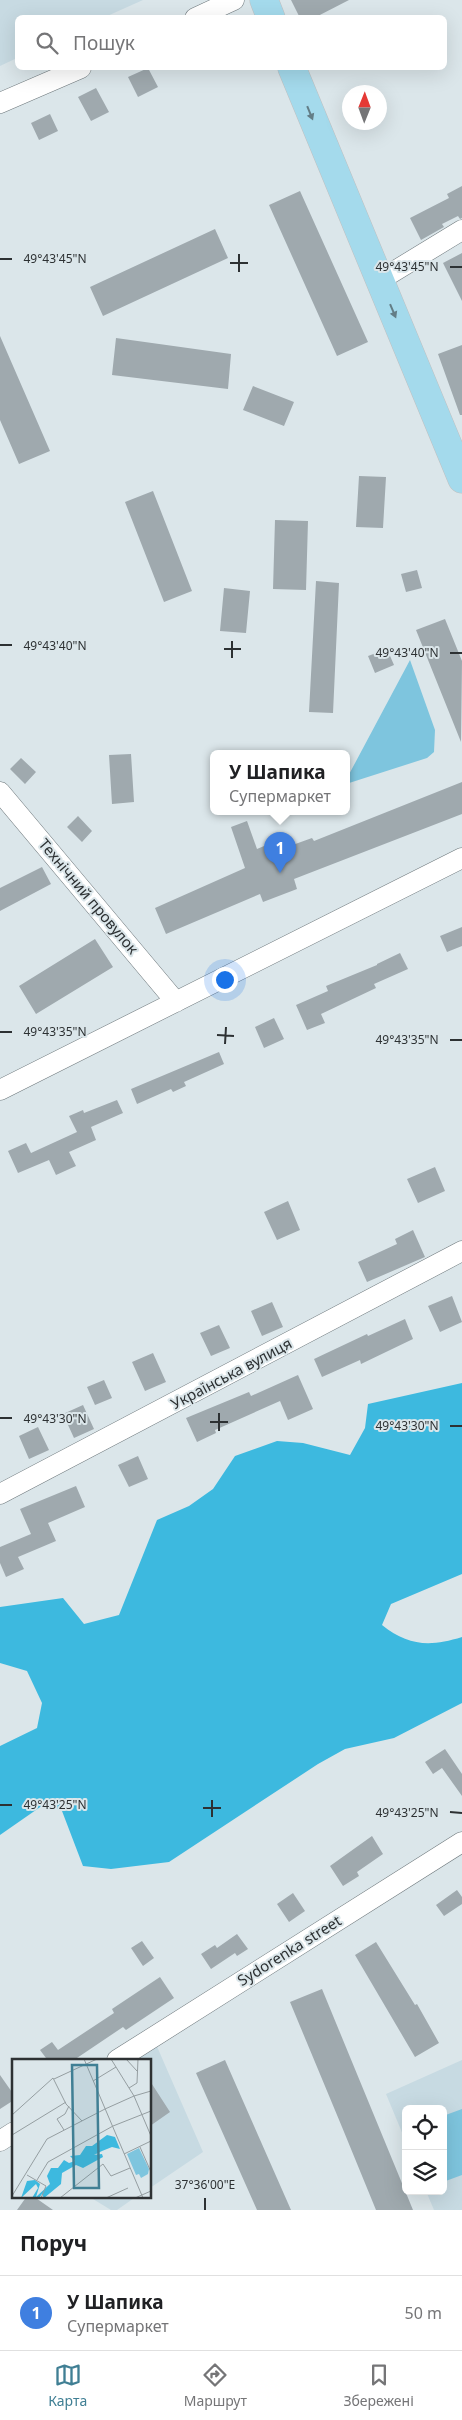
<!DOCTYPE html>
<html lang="uk">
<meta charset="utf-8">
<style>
:root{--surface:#fff;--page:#f2f2f2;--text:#202124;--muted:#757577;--line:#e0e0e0;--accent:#407f94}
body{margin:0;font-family:"Noto Sans",sans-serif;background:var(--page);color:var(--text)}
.controls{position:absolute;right:15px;bottom:15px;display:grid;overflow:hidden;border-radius:8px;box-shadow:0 5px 20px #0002}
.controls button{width:45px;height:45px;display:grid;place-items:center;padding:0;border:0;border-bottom:1px solid var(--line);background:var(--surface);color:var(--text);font:25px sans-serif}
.compass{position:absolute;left:342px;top:85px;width:45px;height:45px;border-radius:50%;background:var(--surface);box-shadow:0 5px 20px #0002;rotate:1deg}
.you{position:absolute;left:224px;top:979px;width:18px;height:18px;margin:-12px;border:4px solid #fff;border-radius:50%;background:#1a73e8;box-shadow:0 0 0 8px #1a73e833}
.badge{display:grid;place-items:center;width:32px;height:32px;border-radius:50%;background:var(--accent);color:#fff;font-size:16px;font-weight:700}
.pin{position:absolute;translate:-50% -41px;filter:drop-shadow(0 1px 2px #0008)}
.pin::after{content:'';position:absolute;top:26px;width:18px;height:15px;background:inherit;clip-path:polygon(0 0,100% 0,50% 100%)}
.popup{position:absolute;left:210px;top:750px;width:140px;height:65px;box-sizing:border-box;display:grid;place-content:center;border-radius:8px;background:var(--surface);filter:drop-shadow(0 1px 4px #0005);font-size:16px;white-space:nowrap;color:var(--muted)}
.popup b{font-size:19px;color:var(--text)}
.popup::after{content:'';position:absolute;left:50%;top:100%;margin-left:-10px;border:10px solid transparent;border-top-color:var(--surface)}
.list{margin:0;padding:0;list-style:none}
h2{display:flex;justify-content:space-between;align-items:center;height:65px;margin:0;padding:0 20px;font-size:21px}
h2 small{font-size:16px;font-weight:400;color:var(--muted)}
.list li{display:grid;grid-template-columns:32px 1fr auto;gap:15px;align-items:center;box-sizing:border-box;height:75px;padding:0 20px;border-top:1px solid var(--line)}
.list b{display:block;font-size:19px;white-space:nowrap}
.list p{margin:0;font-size:16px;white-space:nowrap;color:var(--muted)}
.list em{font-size:16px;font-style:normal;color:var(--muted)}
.icon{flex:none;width:28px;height:28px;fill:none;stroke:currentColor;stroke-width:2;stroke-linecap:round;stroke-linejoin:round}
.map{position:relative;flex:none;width:462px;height:2210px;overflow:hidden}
.search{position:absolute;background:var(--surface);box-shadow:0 5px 20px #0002;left:15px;right:15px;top:15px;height:55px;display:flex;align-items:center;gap:12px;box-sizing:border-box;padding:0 18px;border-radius:8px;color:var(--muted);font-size:19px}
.sheet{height:140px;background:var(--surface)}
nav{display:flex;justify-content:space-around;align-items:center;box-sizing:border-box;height:70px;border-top:1px solid var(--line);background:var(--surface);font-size:14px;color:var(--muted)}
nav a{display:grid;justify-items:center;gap:2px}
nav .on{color:var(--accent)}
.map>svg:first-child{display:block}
</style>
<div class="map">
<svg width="462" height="2210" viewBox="0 0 462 2210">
<rect width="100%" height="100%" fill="#dbe6ea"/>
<path fill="#c7dae2" d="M0 0H143L105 17 18 18 17 58 0 66Z
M155 2042 203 2152 150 2188V2060H128Z
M462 2060V2210H434L426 2191H443V2109H406V2142L386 2094Z
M88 2196H137L117 2210H111Z"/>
<path fill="#7ec5de" d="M410 660 435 730 434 752 427 758 346 784V780Z
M462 2109V2175L443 2182V2116Z"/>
<path fill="#3db9df" d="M462 1383V1574L391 1604 382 1625C408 1646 430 1647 462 1637V1703L394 1738 345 1749 318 1764 169 1862 111 1869 83 1866 62 1811 46 1803 0 1835V1746L37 1728 42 1703 27 1671 0 1663V1607L63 1598 84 1624 119 1615 157 1520 189 1506 213 1489 235 1456 277 1441 303 1443 350 1455 365 1428 368 1404Z"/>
<path fill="#9fa9ae" d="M291 0H349L314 18H300Z
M148 68 158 87 138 97 128 77Z
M96 88 109 112 91 121 78 97Z
M50 114 58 131 39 140 31 123Z
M462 186V218L460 219 458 216 442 224 444 227 421 240 410 218 449 198 447 194Z
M300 191 368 342 337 356 269 205Z
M215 229 228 258 103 316 90 287Z
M462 253V301L443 263Z
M0 336 50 451 19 464 0 420Z
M116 338 231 354 228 389 112 375Z
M462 345V415H460L438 354Z
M253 386 294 402 284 426 243 410Z
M359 476 386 477 383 528 356 527Z
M153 491 192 591 164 602 125 502Z
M275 520 308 521 306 590 273 589Z
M417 570 422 588 406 592 401 574Z
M316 581 339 583 333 713 309 712Z
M224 588 250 591 246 633 220 631Z
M445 619 462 661 461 742 416 630Z
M387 649 394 665 375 673 368 656Z
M131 754 134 802 112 804 109 755Z
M21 758 36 772 25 784 10 769Z
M462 782V814L294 879 297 889 263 902 260 894 166 934 155 908 245 868 231 827 247 821 257 849 283 838 287 847 312 838 314 841Z
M78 816 92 831 82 842 67 827Z
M42 867 51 884 0 911V888Z
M462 927V946L447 952 440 936Z
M95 939 113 967 36 1014 19 986Z
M400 953 408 969 374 984 376 988 321 1014 325 1023 307 1030 296 1005 328 991 326 986 377 965V964Z
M274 1018 284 1039 264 1048 255 1027Z
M219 1052 224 1064 184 1082 186 1086 173 1092 171 1089 137 1104 131 1089Z
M117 1100 123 1113 91 1127 96 1140 69 1152 76 1166 56 1175 49 1160 18 1173 8 1151 26 1143 31 1153 77 1132 69 1116 83 1110 84 1113Z
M435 1167 445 1191 418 1203 407 1179Z
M288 1201 300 1230 277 1240 264 1212Z
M413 1230 425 1257 367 1282 358 1262 397 1244 395 1239Z
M452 1296 462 1322 440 1332 428 1306Z
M272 1302 283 1327 262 1336 251 1311Z
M405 1319 413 1339 361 1364 360 1360 322 1377 314 1359 367 1334 368 1336Z
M219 1325 230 1348 211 1356 200 1333Z
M153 1353 166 1382 145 1391 132 1362Z
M298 1375 313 1409 288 1420 280 1401 215 1430 216 1433 197 1442 186 1418 249 1392 251 1396Z
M104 1380 112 1398 95 1405 87 1387Z
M83 1405 94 1429 74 1438 63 1414Z
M38 1427 49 1450 29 1459 19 1436Z
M138 1456 148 1479 129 1487 118 1465Z
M76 1486 85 1507 48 1523 56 1541 18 1557 24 1569 6 1577 0 1563V1547L31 1534 20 1509Z
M445 1749 462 1774V1796L442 1768 433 1774 425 1762Z
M372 1836 383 1854 357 1872 359 1876 343 1886 330 1866Z
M457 1890 462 1897V1904L444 1916 436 1905Z
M293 1893 305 1911 289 1922 277 1904Z
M237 1934 248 1949 237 1956 235 1953 211 1969 201 1954 215 1945 217 1948Z
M142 1941 154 1958 143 1966 131 1948Z
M376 1942 415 2005 417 2004 439 2043 415 2057 355 1955Z
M160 1977 174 1998 126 2030 123 2027 74 2060H43L46 2058 40 2050 52 2042 58 2050 114 2013 112 2009Z
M322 1989 413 2210H376L342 2127 290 2002Z
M225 2060 291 2210H257L196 2073Z
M0 2075 14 2095V2100L0 2109Z
M150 2081 170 2112 150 2126Z
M27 2196H33L53 2210H17Z"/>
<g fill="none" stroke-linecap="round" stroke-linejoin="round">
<g stroke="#6d777b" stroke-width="21">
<path id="street" d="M195 18 234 0
M0 103 81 68
M380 280 462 230
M0 792 176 1002
M0 1090 462 858
M0 1494 462 1251
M117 2060 462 1842
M0 2141 14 2132"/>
</g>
<g stroke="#c0c1c2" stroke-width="29">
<path id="primary" d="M264 0 271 18
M292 68 462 479"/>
</g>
<use href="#street" stroke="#fff" stroke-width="20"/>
<use href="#primary" stroke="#a4daec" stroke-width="28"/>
</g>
<defs><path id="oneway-solid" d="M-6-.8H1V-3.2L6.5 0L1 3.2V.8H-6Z" transform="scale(1.25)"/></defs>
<g fill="#637d86">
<use href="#oneway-solid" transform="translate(310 113) rotate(68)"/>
<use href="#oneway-solid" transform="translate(393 311) rotate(67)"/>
</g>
<path fill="none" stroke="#2d3133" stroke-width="2" d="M0 259H12M230 263H248M450 267H462M239 272V254M0 645H12M224 649H241M450 653H462M232 658V641M0 1032H12M217 1035 234 1036M450 1040H462M225 1044 226 1027M0 1418H12M210 1422H228M450 1426H462M219 1431V1413M0 1805H12M203 1808H221M450 1812 462 1813M212 1817V1800M205 2210V2198"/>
<g text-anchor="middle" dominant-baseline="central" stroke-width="4" stroke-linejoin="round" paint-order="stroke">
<g font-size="15" fill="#2d3133" stroke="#dbe6ea">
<text transform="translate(89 896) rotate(50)">Технічний провулок</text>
<text transform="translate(231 1373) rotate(-28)">Українська вулиця</text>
<text transform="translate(289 1950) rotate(-32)">Sydorenka street</text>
</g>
</g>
<g transform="translate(12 2059)">
<rect width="139" height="139" fill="#dbe6ea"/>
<path d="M127 89 137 110 136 115 129 119 127 115 124 116 115 95Z" fill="#7ec5de"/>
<path d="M95 76 103 78 108 90 100 88 90 92 82 96 90 95 91 98 71 109 64 106 50 114 49 125 32 139 30 135 27 139H20L26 129 24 125 9 139 15 122 23 121 28 125 24 138 38 125 35 117 39 109H46L52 101 57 104 63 102 58 97 68 96 74 87H80Z" fill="#3db9df"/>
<path fill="none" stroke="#959ea1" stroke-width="1" d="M72 0 131 139M99 0 122 37 139 77M114 0 125 12M42 20 85 0M81 22 104 8M117 29 125 24 126 0M122 37 139 32M93 50 122 37M0 56 41 19 54 45 70 62M52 71 45 60 53 55 57 47M0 76 54 43M128 88 139 113M112 95 139 82M15 116 34 127 29 139M25 121 36 103 101 67 139 52M0 137 35 80 93 50M48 139 91 105 99 117 118 109M94 139 116 129M123 139 139 132"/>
<path fill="#407f94" fill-opacity="0.15" stroke="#407f94" stroke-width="2.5" d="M60 6H85L87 129H62Z"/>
<rect width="139" height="139" fill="none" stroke="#2d3133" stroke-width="2.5"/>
</g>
<g font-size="12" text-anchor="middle" fill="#2d3133" stroke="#dbe6ea" stroke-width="4" stroke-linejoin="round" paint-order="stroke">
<text x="55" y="263">49°43'45"N</text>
<text x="407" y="271">49°43'45"N</text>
<text x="55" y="650">49°43'40"N</text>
<text x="407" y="657">49°43'40"N</text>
<text x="55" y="1036">49°43'35"N</text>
<text x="407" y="1044">49°43'35"N</text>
<text x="55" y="1423">49°43'30"N</text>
<text x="407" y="1430">49°43'30"N</text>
<text x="55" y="1809">49°43'25"N</text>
<text x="407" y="1817">49°43'25"N</text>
<text x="205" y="2189">37°36'00"E</text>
</g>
</svg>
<div class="controls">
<button><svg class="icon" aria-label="locate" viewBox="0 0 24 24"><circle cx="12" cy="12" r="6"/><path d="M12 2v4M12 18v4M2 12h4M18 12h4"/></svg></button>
<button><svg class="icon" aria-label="layers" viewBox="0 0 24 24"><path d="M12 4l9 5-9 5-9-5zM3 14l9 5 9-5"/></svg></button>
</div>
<svg class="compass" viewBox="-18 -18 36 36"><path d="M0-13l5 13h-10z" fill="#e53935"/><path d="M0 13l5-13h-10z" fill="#757577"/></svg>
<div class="you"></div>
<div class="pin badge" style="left:280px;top:873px;background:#3f7fe0">1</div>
<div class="popup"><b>У Шапика</b>Супермаркет</div>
<div class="search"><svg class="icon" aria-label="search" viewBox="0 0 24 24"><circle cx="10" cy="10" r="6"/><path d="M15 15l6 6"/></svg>Пошук</div>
</div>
<section class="sheet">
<h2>Поруч<small></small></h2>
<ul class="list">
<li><span class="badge" style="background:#3f7fe0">1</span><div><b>У Шапика</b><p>Супермаркет</p></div><em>50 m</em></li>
</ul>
</section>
<nav>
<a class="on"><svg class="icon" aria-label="map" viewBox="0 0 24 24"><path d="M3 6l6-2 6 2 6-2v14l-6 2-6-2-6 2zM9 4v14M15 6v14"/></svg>Карта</a>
<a><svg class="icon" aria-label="directions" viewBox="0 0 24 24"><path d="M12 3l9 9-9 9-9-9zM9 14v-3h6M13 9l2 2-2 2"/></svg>Маршрут</a>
<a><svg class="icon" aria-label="saved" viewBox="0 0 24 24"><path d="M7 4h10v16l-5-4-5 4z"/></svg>Збережені</a>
</nav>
